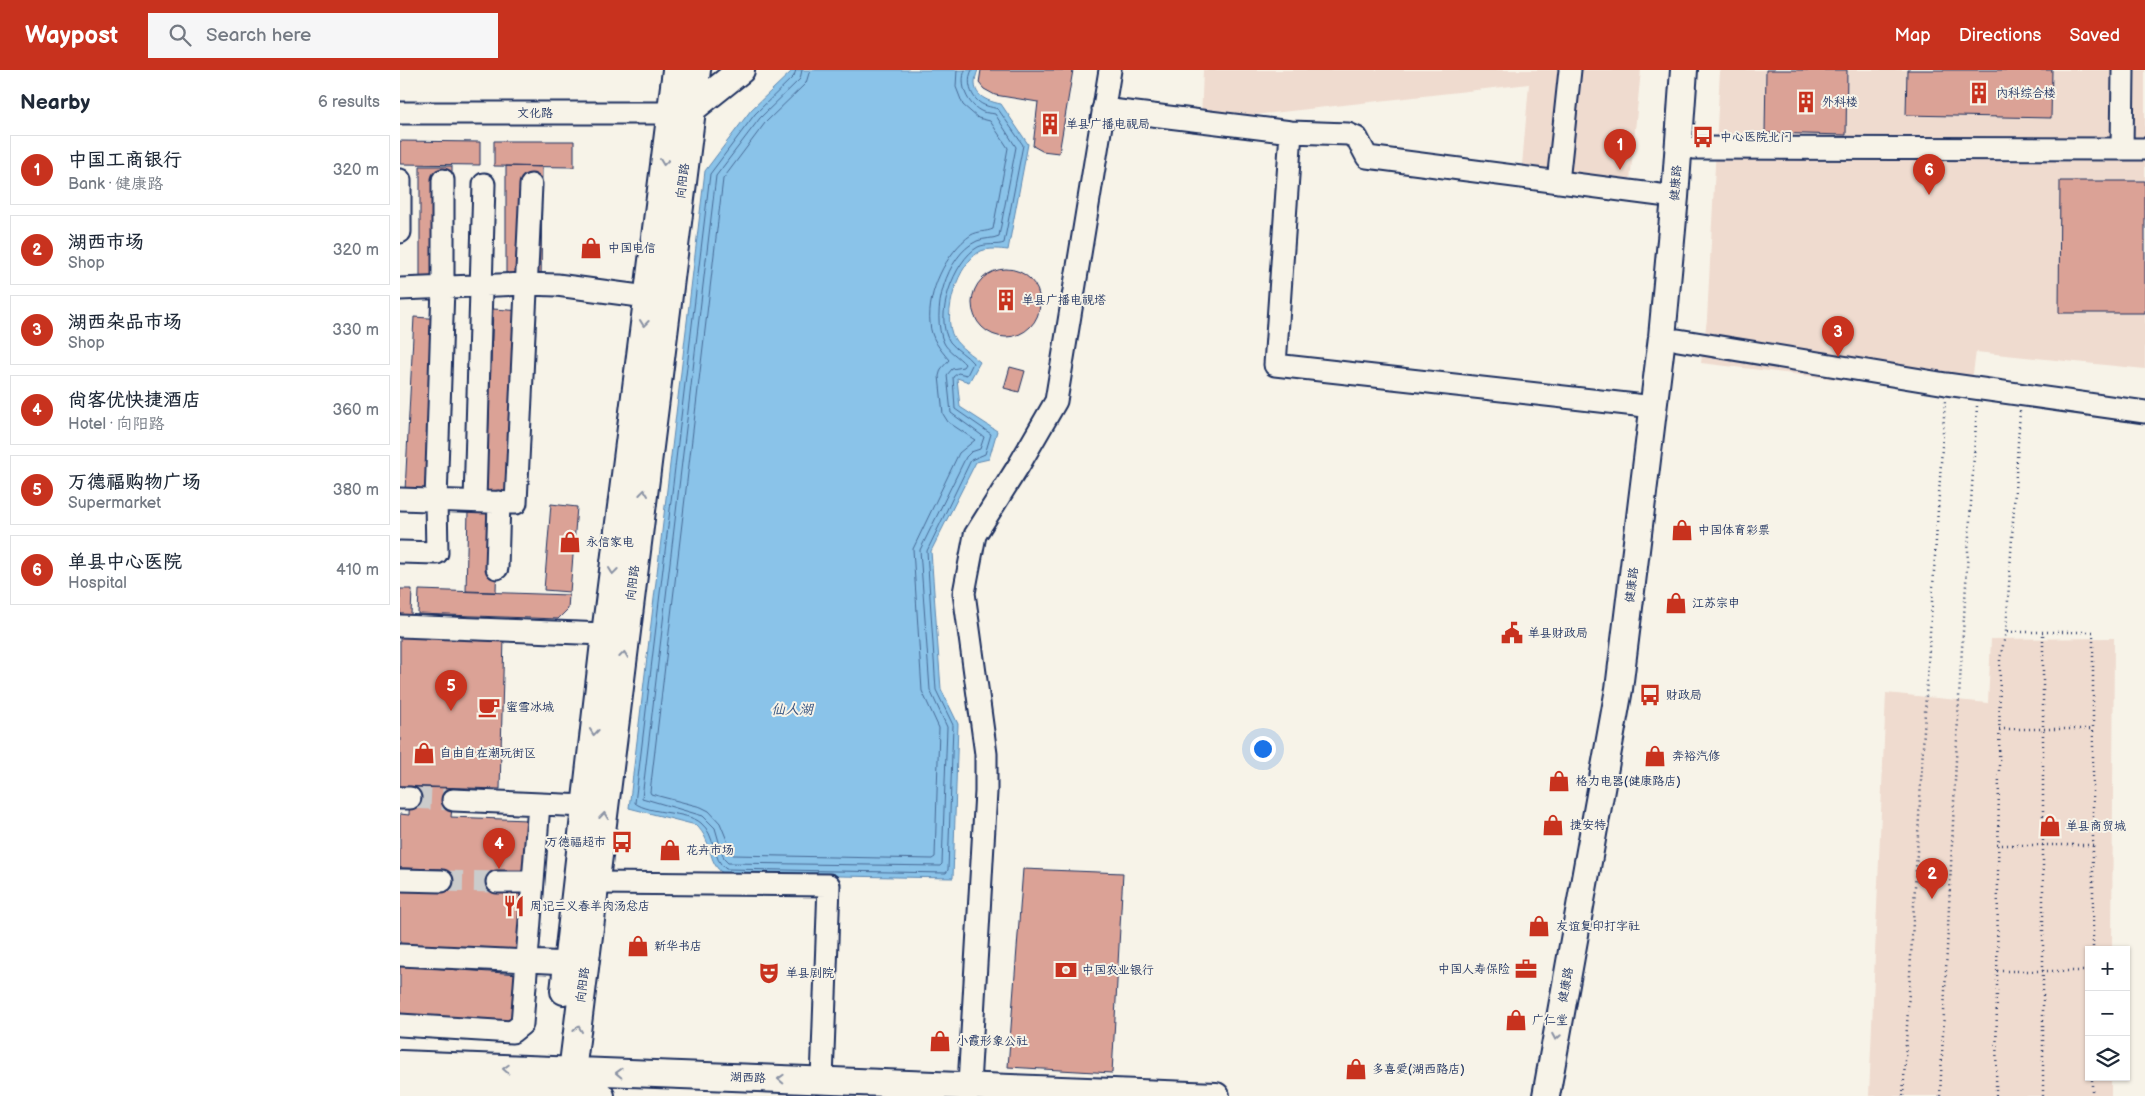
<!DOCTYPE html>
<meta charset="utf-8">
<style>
:root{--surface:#fff;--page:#f6f6f7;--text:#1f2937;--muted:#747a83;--line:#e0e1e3;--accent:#c8321e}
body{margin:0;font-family:"Balsamiq Sans","LXGW WenKai TC",sans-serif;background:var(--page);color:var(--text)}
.controls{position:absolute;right:15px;bottom:15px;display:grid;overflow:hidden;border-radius:0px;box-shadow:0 1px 4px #0004}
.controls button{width:45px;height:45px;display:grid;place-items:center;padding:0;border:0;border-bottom:1px solid var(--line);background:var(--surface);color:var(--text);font:25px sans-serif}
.you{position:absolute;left:862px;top:678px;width:18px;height:18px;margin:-12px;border:4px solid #fff;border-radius:50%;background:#1a73e8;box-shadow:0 0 0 8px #1a73e833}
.badge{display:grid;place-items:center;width:32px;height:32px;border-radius:50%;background:var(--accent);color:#fff;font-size:16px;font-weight:700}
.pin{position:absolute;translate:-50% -41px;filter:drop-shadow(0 1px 2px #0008)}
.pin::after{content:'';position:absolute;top:26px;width:18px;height:15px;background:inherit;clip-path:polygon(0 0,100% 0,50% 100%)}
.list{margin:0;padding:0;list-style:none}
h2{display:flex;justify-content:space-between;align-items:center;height:65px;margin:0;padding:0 20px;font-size:21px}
h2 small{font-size:16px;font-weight:400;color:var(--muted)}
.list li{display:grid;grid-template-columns:32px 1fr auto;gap:15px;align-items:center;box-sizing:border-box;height:70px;margin:0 10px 10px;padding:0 10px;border:1px solid var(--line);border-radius:0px}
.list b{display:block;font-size:19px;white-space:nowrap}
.list p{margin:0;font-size:16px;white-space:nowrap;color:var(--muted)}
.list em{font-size:16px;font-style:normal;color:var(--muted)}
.icon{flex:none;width:28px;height:28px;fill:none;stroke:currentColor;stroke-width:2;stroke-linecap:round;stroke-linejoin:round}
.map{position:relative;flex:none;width:1745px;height:1026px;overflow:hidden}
header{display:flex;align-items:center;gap:30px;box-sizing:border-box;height:70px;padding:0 25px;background:var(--accent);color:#fff}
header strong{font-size:24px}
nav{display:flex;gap:28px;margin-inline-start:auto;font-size:18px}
.search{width:350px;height:45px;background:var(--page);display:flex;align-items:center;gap:12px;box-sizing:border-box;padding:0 18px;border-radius:0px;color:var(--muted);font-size:19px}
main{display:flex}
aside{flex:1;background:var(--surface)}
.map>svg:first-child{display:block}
</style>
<header>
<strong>Waypost</strong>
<div class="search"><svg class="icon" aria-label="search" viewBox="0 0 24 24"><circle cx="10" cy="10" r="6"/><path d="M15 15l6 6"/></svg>Search here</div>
<nav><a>Map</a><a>Directions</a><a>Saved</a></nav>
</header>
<main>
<aside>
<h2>Nearby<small>6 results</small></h2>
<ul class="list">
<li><span class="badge">1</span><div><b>中国工商银行</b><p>Bank · 健康路</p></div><em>320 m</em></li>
<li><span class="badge">2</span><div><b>湖西市场</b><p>Shop</p></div><em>320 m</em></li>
<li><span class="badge">3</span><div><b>湖西杂品市场</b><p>Shop</p></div><em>330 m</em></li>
<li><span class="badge">4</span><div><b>尚客优快捷酒店</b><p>Hotel · 向阳路</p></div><em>360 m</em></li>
<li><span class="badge">5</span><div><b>万德福购物广场</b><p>Supermarket</p></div><em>380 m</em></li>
<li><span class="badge">6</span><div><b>单县中心医院</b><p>Hospital</p></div><em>410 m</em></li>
</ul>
</aside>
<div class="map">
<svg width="1745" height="1026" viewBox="0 0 1745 1026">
<rect width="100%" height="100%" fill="#f7f3e8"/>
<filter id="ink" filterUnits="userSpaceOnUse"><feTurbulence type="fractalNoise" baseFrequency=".02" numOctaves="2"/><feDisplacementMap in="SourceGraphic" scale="10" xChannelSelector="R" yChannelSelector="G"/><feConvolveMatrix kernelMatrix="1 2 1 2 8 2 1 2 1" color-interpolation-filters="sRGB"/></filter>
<g filter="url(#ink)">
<path fill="#efdbcf" d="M803 0H1241L1229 121 1121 107 1129 14 801 51Z
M1320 0H1745V299L1576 282 1570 325 1301 293 1307 249Z
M1714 568 1712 880H1689V1007H1711V1026H1469L1486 623 1588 633 1591 569Z"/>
<path fill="#8ac3e9" stroke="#5e88b1" d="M393 0H578C569 22 581 30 601 34L628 74 608 180C600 179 589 178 581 181 558 192 541 246 554 268 559 277 572 285 580 292L569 312 557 308 560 337 597 361 589 389 576 392 531 481 541 619 558 654 553 808 324 804C306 792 314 772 296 755L229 738 305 101 351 40Z"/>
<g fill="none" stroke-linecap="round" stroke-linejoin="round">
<path stroke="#476a96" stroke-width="1" d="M396 0 394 6 355 44 310 104 235 733C249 744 287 741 301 753 316 765 312 790 326 799L546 803 548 800 553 655 536 620 527 481 571 390 585 384 591 364 555 339 553 307 558 303 567 305 573 293C567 285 556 280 550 272 533 248 554 190 578 177 586 173 597 176 604 173L623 75 598 39C595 38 590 37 587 36 572 32 565 13 572 0
M402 0 400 9 360 48 316 106 242 728 303 746 315 758 324 789 328 793 540 796 542 794 547 657 530 620 520 480 566 387 571 382 580 379 584 367 551 343 547 305 552 299 563 297 565 294C559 287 548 281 544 273 530 243 546 185 577 171 584 168 593 169 599 166L616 77 595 44C591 43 586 43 583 42 567 35 559 15 565 0
M410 0 406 13 365 53 323 109 250 722 251 724 301 737 309 741 320 753 333 785 532 789 535 787 539 658 522 621 513 479 559 383 575 370 548 352 543 344 539 306 541 299 549 290C540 279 531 269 530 253 527 223 546 182 571 165 578 161 586 162 593 159L608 78 590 51 578 48 563 35 556 17 557 0"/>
</g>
<path fill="#dba296" stroke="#1b2f5e" d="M581 0H673L659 83 642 81 633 76 638 32 595 25 584 19 579 13Z
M1366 0H1447L1446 65 1365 63Z
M1507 0H1652L1651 48 1506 45Z
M0 71 80 72V95L0 94Z
M94 71H174V97L94 96Z
M20 96H52V223H20Z
M106 96 142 97 141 223 106 222Z
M1660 111H1745V243H1659Z
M572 233a34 34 0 1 1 68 0a34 34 0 1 1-68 0Z
M93 239 123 241 115 428 86 427Z
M14 247 43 249 34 423 5 421Z
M610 297 625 301 619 322 604 318Z
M151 434 177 437 170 522 144 520Z
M68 441 98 442 96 522 66 521Z
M0 519H12L11 545 0 544Z
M19 520 169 525 168 539 158 549 18 544Z
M0 564 104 567 100 719 0 716Z
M10 717 54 718 51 747 127 750 124 804 96 803 95 823 123 824 118 880 0 876V821L41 822 42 799 0 798V744L9 745Z
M623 799 723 803 712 1003 608 997Z
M0 896 120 904 117 954 0 947Z"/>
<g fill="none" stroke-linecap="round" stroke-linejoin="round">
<path stroke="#cbcccc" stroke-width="21" stroke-dasharray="21 11" stroke-linecap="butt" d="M10 728 53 730
M42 811 97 812"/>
<g stroke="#1b2f5e" stroke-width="25">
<path id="minor" d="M1723 0 1722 79H1745
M703 39 891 62 948 64 957 68 967 87 1275 127
M0 43H270L284 40
M891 62 875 295 1254 337
M1294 78 1722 79
M1158 112 1170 0
M0 162V110
M0 219 125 214 157 215 247 227
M1278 270 1546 314 1745 342
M0 429 116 433 131 115
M75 431 84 114
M0 482 37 483 36 430 43 217V110
M97 498 99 432
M0 556 205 564
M0 728H10
M53 730 186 736
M0 810 42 811
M97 812H133
M196 813 429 815 422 1010
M0 885 168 893
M0 955 112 962 122 954 139 734
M569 1015 586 722V684L564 523 575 465 619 395 656 331 710 0"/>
</g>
<g stroke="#1b2f5e" stroke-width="30">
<path id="major" d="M292 39 341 0
M164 921 205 564 276 0
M0 994 816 1026
M0 1016 201 1026
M169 1026 297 0
M1146 1026 1219 619 1262 267 1275 127 1284 0"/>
</g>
<path stroke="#1b2f5e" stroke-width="2.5" stroke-dasharray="1 4" stroke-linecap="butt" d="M1607 562H1693V880
M1599 659H1693
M1597 775H1693
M1597 901H1689
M1503 1026 1526 625 1545 331
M1540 1026 1559 627 1577 336
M1596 1026 1600 589 1606 562 1620 341
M1643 1026V562
M1692 1026V1007"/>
<use href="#minor" stroke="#f7f3e8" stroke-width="21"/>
<use href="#major" stroke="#f7f3e8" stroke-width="26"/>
</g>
<defs><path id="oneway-chevron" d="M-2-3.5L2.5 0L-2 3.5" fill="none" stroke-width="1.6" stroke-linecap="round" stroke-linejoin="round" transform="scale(1.25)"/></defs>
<g stroke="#8991a3">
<use href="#oneway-chevron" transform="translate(264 92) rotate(97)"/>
<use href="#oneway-chevron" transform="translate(244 253) rotate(97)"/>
<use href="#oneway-chevron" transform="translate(244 423) rotate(-83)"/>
<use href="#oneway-chevron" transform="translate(213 501) rotate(97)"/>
<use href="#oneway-chevron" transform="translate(224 585) rotate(-83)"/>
<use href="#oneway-chevron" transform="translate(194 662) rotate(96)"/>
<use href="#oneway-chevron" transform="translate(204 746) rotate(-83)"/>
<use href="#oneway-chevron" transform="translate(178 959) rotate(-83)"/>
<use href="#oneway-chevron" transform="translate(1156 967) rotate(100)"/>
<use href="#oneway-chevron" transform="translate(106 999) rotate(-177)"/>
<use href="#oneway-chevron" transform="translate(219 1003) rotate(-178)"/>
<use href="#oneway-chevron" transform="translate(381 1009) rotate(-178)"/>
</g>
</g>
<defs>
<g id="building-bare" transform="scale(1.725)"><path d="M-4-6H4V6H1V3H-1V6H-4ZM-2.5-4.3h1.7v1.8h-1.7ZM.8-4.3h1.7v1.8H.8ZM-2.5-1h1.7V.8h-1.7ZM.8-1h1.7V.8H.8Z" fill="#c8321e" stroke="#f7f3e8" stroke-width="2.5" paint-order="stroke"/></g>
<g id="bus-bare" transform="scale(1.725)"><path d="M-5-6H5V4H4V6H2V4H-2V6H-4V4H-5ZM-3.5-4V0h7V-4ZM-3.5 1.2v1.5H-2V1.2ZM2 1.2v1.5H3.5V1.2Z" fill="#c8321e" stroke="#f7f3e8" stroke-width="2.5" paint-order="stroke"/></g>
<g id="shop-bare" transform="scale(1.725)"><path d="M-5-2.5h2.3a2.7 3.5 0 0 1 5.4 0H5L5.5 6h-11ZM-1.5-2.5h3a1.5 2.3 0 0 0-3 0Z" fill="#c8321e" stroke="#f7f3e8" stroke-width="2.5" paint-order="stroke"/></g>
<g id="civic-bare" transform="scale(1.725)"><path d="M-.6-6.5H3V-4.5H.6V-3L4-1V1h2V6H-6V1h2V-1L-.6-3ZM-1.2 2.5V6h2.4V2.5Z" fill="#c8321e" stroke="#f7f3e8" stroke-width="2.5" paint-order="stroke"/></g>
<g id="cafe-bare" transform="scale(1.725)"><path d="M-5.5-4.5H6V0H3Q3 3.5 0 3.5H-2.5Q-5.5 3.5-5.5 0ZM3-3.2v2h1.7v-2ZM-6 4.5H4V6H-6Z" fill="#c8321e" stroke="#f7f3e8" stroke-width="2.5" paint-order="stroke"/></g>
<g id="restaurant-bare" transform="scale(1.725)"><path d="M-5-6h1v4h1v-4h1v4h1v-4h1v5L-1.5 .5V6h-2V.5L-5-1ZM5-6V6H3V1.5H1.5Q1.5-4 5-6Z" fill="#c8321e" stroke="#f7f3e8" stroke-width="2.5" paint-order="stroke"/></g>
<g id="office-bare" transform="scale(1.725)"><path d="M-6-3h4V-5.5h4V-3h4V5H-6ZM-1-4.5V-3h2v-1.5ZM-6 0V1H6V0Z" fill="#c8321e" stroke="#f7f3e8" stroke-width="2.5" paint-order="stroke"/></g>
<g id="bank-bare" transform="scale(1.725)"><path d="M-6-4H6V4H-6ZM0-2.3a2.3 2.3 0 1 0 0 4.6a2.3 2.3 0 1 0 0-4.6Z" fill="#c8321e" stroke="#f7f3e8" stroke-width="2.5" paint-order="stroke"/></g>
<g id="theatre-bare" transform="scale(1.725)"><path d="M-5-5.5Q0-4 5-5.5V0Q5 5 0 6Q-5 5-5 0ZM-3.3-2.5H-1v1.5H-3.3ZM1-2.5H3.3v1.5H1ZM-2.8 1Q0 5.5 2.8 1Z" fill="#c8321e" stroke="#f7f3e8" stroke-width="2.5" paint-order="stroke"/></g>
</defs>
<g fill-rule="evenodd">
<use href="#building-bare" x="1579" y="23"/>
<use href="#building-bare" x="1406" y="32"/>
<use href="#building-bare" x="650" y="54"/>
<use href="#bus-bare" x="1303" y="67"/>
<use href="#shop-bare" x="191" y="178"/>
<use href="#building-bare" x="606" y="230"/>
<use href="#shop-bare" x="1282" y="460"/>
<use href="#shop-bare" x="170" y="472"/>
<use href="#shop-bare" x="1276" y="533"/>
<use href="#civic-bare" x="1112" y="563"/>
<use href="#bus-bare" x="1250" y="625"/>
<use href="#cafe-bare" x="89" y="637"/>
<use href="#shop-bare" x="24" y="683"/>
<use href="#shop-bare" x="1255" y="686"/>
<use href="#shop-bare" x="1159" y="711"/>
<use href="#shop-bare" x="1153" y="755"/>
<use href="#shop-bare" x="1650" y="756"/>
<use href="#bus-bare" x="222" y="772"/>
<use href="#shop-bare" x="270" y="780"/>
<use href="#restaurant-bare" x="114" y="836"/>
<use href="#shop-bare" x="1139" y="856"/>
<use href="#shop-bare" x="238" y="876"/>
<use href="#office-bare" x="1126" y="899"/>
<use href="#bank-bare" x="666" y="900"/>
<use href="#theatre-bare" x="369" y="903"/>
<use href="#shop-bare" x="1116" y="950"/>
<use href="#shop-bare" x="540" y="971"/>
<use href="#shop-bare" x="956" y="999"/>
</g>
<g text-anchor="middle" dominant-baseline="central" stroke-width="4" stroke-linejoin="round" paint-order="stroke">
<g font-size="12" fill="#1b2f5e" stroke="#f7f3e8" text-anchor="start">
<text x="1596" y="23">内科综合楼</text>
<text x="1422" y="32">外科楼</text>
<text x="666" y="54">单县广播电视局</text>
<text x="1320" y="67">中心医院北门</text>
<text x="208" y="178">中国电信</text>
<text x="622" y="230">单县广播电视塔</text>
<text x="1298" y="460">中国体育彩票</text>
<text x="186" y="472">永信家电</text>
<text x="1292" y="533">江苏宗申</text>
<text x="1128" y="563">单县财政局</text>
<text x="1266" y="625">财政局</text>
<text x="106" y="637">蜜雪冰城</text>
<text x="40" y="683">自由自在潮玩街区</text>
<text x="1272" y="686">奔裕汽修</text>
<text x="1176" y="711">格力电器(健康路店)</text>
<text x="1170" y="755">捷安特</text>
<text x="1666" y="756">单县商贸城</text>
<text x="206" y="772" text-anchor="end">万德福超市</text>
<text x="286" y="780">花卉市场</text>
<text x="130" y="836">周记三义春羊肉汤总店</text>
<text x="1156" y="856">友谊复印打字社</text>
<text x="254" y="876">新华书店</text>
<text x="1110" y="899" text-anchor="end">中国人寿保险</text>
<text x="682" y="900">中国农业银行</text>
<text x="386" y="903">单县剧院</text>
<text x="1132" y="950">广仁堂</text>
<text x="556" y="971">小霞形象公社</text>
<text x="972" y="999">多喜爱(湖西路店)</text>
</g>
<g font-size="12" fill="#1b2f5e" stroke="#f7f3e8">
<text x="135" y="43">文化路</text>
<text transform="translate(283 111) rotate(-83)">向阳路</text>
<text transform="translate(1276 113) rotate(-86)">健康路</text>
<text transform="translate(233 513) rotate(-83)">向阳路</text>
<text transform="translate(1232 515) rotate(-83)">健康路</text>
<text transform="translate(183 915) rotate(-83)">向阳路</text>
<text transform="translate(1166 915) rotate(-80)">健康路</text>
<text transform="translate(348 1008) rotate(2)">湖西路</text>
</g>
<g font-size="14" font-style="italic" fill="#375481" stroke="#f7f3e8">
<text x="392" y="639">仙人湖</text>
</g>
</g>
</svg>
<div class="controls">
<button>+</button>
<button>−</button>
<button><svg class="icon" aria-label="layers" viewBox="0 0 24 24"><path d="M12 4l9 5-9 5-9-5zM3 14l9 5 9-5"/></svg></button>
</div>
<div class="you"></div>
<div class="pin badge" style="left:1220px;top:100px">1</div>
<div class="pin badge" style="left:1532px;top:829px">2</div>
<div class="pin badge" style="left:1438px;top:287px">3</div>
<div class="pin badge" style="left:99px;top:799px">4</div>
<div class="pin badge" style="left:51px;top:641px">5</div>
<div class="pin badge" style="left:1529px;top:125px">6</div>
</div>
</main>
